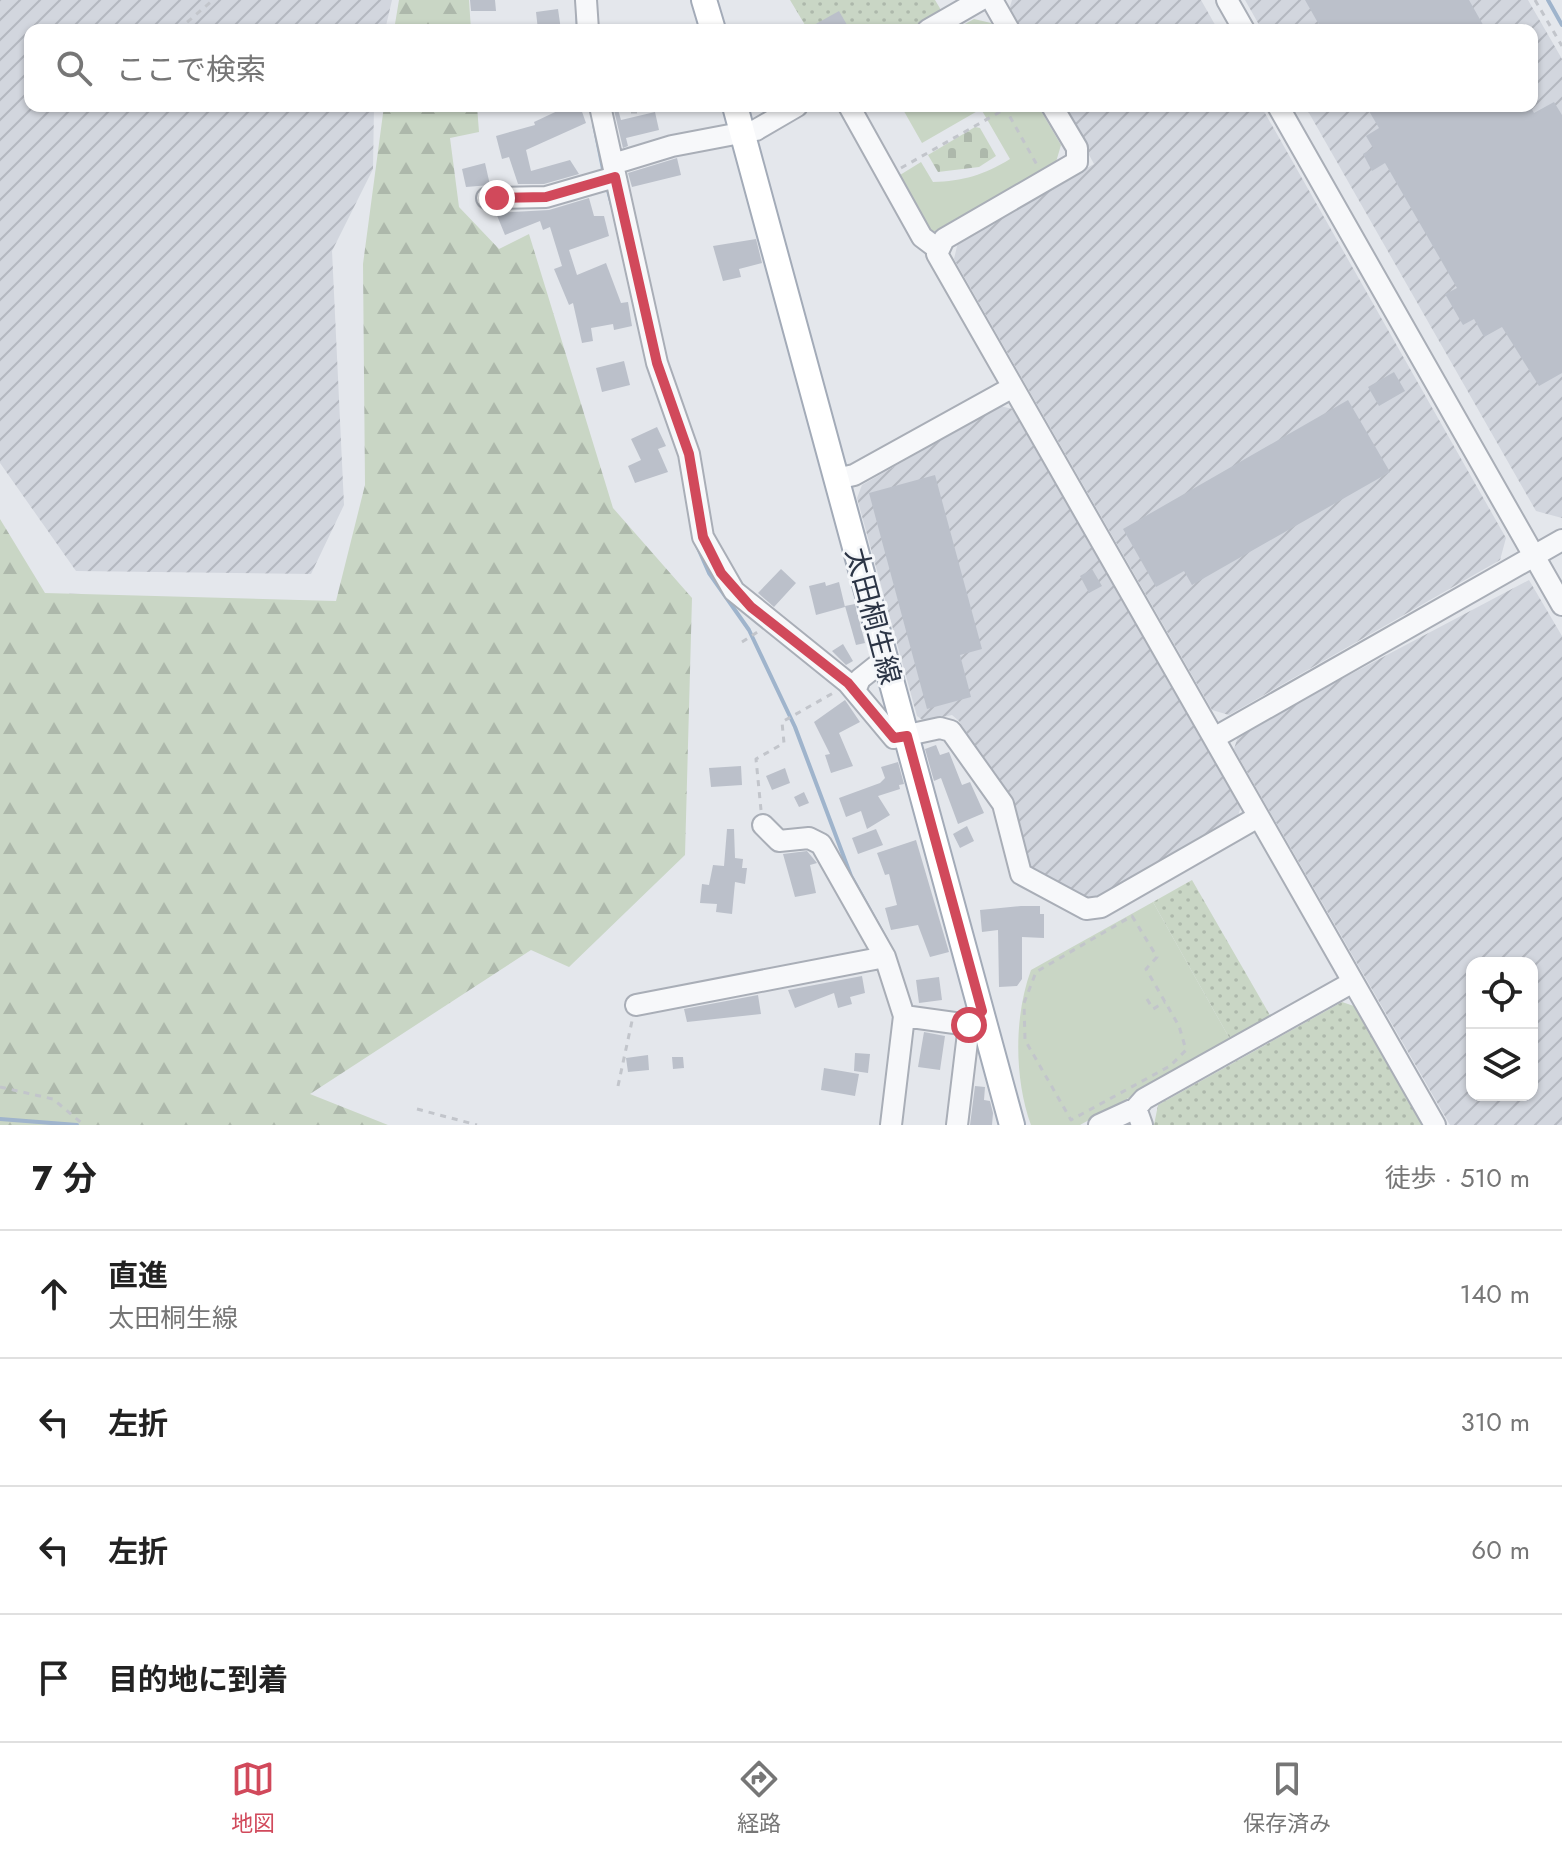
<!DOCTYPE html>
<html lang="ja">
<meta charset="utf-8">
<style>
:root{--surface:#fff;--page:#f6f6f6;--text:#222;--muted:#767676;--line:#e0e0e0;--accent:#d1495b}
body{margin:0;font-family:Jost,"Noto Sans JP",sans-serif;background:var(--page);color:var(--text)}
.controls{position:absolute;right:24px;bottom:24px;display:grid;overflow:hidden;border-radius:16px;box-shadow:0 2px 6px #0004}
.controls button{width:72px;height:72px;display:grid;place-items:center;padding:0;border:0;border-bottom:2px solid var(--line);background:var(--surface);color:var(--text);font:40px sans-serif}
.stop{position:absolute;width:24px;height:24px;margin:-18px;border:6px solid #d1495b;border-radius:50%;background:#fff}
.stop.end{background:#d1495b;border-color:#fff;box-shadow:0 2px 8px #0008}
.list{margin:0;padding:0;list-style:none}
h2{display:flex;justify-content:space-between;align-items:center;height:104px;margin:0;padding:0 32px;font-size:34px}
h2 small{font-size:26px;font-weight:400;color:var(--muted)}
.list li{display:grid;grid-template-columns:52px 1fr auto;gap:24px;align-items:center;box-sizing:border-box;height:128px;padding:0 32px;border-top:2px solid var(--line)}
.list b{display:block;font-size:30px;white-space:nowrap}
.list p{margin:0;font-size:26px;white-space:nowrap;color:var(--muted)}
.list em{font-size:26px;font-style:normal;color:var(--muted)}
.icon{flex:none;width:44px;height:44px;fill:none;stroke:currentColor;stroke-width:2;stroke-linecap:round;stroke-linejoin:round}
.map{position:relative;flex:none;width:1562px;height:1125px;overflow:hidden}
.search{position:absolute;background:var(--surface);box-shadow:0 2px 6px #0004;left:24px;right:24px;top:24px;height:88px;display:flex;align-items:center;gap:20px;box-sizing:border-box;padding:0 28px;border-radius:16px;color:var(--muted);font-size:30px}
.sheet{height:616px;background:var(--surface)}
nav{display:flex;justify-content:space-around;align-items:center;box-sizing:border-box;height:112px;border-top:2px solid var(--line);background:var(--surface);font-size:22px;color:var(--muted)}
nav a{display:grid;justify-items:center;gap:4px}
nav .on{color:var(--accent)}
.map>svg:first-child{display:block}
</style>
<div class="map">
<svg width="1562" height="1125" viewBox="0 0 1562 1125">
<defs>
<pattern id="industrial-furrows" width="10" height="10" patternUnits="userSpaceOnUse" patternTransform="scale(2)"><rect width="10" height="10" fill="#d2d6de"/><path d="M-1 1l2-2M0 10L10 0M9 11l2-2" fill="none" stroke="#b4b8c0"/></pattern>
<pattern id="grass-dots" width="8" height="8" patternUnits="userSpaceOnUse" patternTransform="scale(2)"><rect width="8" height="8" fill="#c9d6c5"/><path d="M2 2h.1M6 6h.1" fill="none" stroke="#adb8ab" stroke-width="1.8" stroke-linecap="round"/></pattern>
<pattern id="forest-firs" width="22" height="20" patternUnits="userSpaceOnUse" patternTransform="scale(2)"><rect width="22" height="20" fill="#c9d6c5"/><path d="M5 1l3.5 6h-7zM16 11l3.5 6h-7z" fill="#adb8ab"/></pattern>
<pattern id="cemetery-stones" width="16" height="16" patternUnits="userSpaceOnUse" patternTransform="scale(2)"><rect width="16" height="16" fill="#c9d6c5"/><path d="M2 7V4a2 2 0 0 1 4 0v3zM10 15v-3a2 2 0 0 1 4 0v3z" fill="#adb8ab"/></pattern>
</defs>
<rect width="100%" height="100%" fill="#e4e7ec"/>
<path fill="url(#industrial-furrows)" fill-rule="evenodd" d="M0 0H392L385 30H30V106H374L373 169 332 251 344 505 311 574 76 571 0 463Z
M1012 0H1201L1218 30H1018L1008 13Z
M1245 0H1528L1562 59V518L1536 511 1305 106H1532V30H1262Z
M1062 106H1261L1506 538 1500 560 1229 715 1212 710 954 259 958 242 1094 164Z
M1000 406 1017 410 1242 802 1237 820 1097 899H1086L1035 873 1028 864 1016 809 959 721 952 715 924 721 917 716 857 498 862 485Z
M1529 580 1562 636V1125H1450L1234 749 1239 733ZM1472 963H1532V1095H1472Z"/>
<path fill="url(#grass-dots)" d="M790 0H935L944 15 916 30H808Z
M1192 880 1271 1017 1231 1041 1153 902Z
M1342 1002 1357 1007 1425 1125H1154L1158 1105Z"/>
<path fill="url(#forest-firs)" d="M399 0H469L471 30H394Z
M384 106H477L479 132 450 138 459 207 499 249 529 234 613 508 692 598 685 855 569 967 531 950 310 1094 388 1125H0V519L45 593 336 601 365 485 363 264Z"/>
<path fill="url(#cemetery-stones)" d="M975 127 980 128 996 156 979 167 938 172 928 155Z"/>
<path fill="#c9d6c5" d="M974 19 991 23 994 30H954Z
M901 106H1038L1061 145 1056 162 931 233 900 175 921 162 933 182C963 181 984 175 1010 159L981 109 922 143Z
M1153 902 1231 1041 1080 1125H1031C1014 1078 1014 1016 1031 970Z"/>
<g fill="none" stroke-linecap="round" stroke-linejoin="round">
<path stroke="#9fb4cc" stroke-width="4" d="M1548 0 1562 25
M577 6 578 30
M594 124 604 174
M607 187 612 205
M694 539 709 573 749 630 795 727 851 876 887 941
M0 1119 77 1125"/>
</g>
<path fill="#bbc0ca" d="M470 0H495L496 11H471Z
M1305 0H1469L1486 30H1322Z
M558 9 561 30H538L536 12Z
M839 11 850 30H805Z
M1554 102 1562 115V373L1539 386 1502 327 1484 337 1474 319 1463 325 1445 294 1457 288 1385 163 1372 171 1363 154 1373 148 1366 136 1379 128 1366 106H1530L1534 113Z
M568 106H580L586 123 526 150 531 171 570 160 579 174 544 184H518L509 157 502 159 496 136 535 125 534 122Z
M613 106H617L621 120 655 112 659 130 626 138 628 146 623 148Z
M677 158 681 175 632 187 628 173Z
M485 163 490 185 466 187 462 169Z
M589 198 594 216H604L609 236 569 250 577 275 606 263 621 303 628 302 632 326 614 330 613 324 591 328 593 341 582 343 573 303 569 305 554 269 562 266 550 227 543 230 540 221 505 235 496 213 549 210Z
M756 239 762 263 739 269 741 277 723 281 713 246Z
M624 361 630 385 602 392 596 368Z
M1394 372 1405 391 1379 406 1368 387Z
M1348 400 1390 472 1192 585 1184 571 1156 587 1123 529Z
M657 427 666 446 658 449 668 472 635 483 628 466 641 460 631 439Z
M935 475 982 649 960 655 971 697 927 709 869 493Z
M781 569 796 583 774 607 758 593Z
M1092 569 1102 586 1089 593 1080 576Z
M825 582 826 586 839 582 845 607 816 615 809 586Z
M855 604 865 643 856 645 845 606Z
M843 644 853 661 846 665 832 651Z
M845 700 860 722 839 733 853 766 831 773 825 755 830 754 814 722Z
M936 745 940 755 949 752 962 785 970 782 984 813 958 824 941 778 934 781 925 749Z
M898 762 904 784 899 785 900 789 878 796 890 815 867 829 861 811 846 817 839 798 880 783 885 778 881 767Z
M741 766 742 785 711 787 709 768Z
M785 768 790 783 772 790 766 776Z
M804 792 809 803 799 807 794 797Z
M967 826 974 841 960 848 953 834Z
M727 829H734L735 858 743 859 742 868H747L745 884 735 882 732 914 716 912 717 904 700 903 702 884 709 885 713 865 724 866Z
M876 829 883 845 858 854 852 838Z
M916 840 949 952 930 957 918 925 891 930 885 908 897 905 889 874 885 875 877 853Z
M807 851 817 863 810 865 816 893 795 897 783 854Z
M1021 906H1040V914H1044V938L1022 937V979L1017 986 999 987 998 930 982 932 980 910Z
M862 976 865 993 850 997 852 1004 838 1008 834 993 795 1008 788 990Z
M939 977 942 1000 919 1003 916 980Z
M758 995 761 1014 687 1022 684 1009Z
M924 1032 945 1036 940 1070 918 1067Z
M855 1053 870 1054 868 1073 854 1071Z
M648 1055 649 1070 628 1072 626 1058Z
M672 1057H683L684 1068 673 1069Z
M824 1068 859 1074 855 1096 821 1090Z
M975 1086 985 1087 984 1100 990 1101 993 1113 992 1125H970Z"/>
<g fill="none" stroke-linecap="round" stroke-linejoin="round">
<g stroke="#a9aeb7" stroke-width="24">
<path id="minor" d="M586 0 588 30
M992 0 1009 30
M1227 0 1244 30
M928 30 980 0
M600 106 657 363 689 454 703 537 734 591 848 683 894 738 940 728 951 731 1003 804 1021 874 1086 909 1101 907 1258 817
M849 106 922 237 938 249
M1052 106 1077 148V162L944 239 937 254 1435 1125
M1278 106 1562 605
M613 164 672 146 756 130 797 106
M487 198 546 197 615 177
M836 479 854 475 1013 387
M855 691 860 679 885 659
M1214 738 1562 540
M763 825 779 841 809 838 821 844 885 957 904 1016 891 1125
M636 1005 885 957
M904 1016 969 1025
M957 1125 969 1025 982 1011
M1099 1125 1136 1108
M1142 1125 1136 1108 1144 1099 1353 982"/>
</g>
<g stroke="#a3abb8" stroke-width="28">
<path id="major" d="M704 0 713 30
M735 106 1012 1125"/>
</g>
<path stroke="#c2c5cb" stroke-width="3" stroke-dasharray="6 6" stroke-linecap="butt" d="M1535 0 1562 46
M178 30 213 0
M1004 106 1037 165
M631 112H640L642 106
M901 168 1005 109
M742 642 759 631
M761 810 756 759 784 743 782 722 835 692
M1132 916 1157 957 1146 969 1179 1026 1186 1050 1170 1066 1071 1120 1025 1040 1024 1003 1036 972Z
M1147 999 1153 1009 1165 1002
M618 1086 632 1021
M0 1087 53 1099 84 1125
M417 1109 477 1125"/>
<use href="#minor" stroke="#f7f8fa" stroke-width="20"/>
<use href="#major" stroke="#fff" stroke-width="24"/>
</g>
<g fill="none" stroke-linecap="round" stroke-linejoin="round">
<path stroke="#d1495b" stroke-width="10" d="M497 198 546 197 615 177 657 363 689 454 703 537 721 573 751 607 848 683 894 738 907 736 982 1011 969 1025"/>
</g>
<g text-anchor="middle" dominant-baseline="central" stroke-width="6" stroke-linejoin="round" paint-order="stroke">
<g font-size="28" fill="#2b3445" stroke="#f4f6f9">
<text transform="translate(873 616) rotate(75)">太田桐生線</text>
</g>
</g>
</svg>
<div class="controls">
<button><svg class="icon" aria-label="locate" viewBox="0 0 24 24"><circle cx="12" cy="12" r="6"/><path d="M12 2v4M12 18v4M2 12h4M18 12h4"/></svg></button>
<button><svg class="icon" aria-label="layers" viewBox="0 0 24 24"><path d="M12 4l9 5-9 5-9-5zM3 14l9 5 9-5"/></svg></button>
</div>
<div class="stop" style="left:969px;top:1025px"></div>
<div class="stop end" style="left:497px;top:198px"></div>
<div class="search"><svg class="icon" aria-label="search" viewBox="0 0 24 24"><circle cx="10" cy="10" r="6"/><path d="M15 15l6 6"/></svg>ここで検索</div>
</div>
<section class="sheet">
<h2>7 分<small>徒歩 · 510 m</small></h2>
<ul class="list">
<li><svg class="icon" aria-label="ahead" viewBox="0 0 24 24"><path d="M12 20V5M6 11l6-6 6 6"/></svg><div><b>直進</b><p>太田桐生線</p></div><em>140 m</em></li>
<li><svg class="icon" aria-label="left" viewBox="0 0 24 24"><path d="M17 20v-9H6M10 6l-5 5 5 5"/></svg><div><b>左折</b></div><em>310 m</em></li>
<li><svg class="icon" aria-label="left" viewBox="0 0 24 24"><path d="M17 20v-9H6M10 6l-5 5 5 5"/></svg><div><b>左折</b></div><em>60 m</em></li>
<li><svg class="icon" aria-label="arrive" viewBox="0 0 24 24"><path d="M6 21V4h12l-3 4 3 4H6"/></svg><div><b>目的地に到着</b></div></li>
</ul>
</section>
<nav>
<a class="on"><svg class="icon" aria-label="map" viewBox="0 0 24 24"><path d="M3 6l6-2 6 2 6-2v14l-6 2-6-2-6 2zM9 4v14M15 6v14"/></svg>地図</a>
<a><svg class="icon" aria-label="directions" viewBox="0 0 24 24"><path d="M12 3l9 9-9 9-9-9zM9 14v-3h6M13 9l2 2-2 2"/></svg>経路</a>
<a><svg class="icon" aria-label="saved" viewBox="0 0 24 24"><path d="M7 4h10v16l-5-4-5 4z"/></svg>保存済み</a>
</nav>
